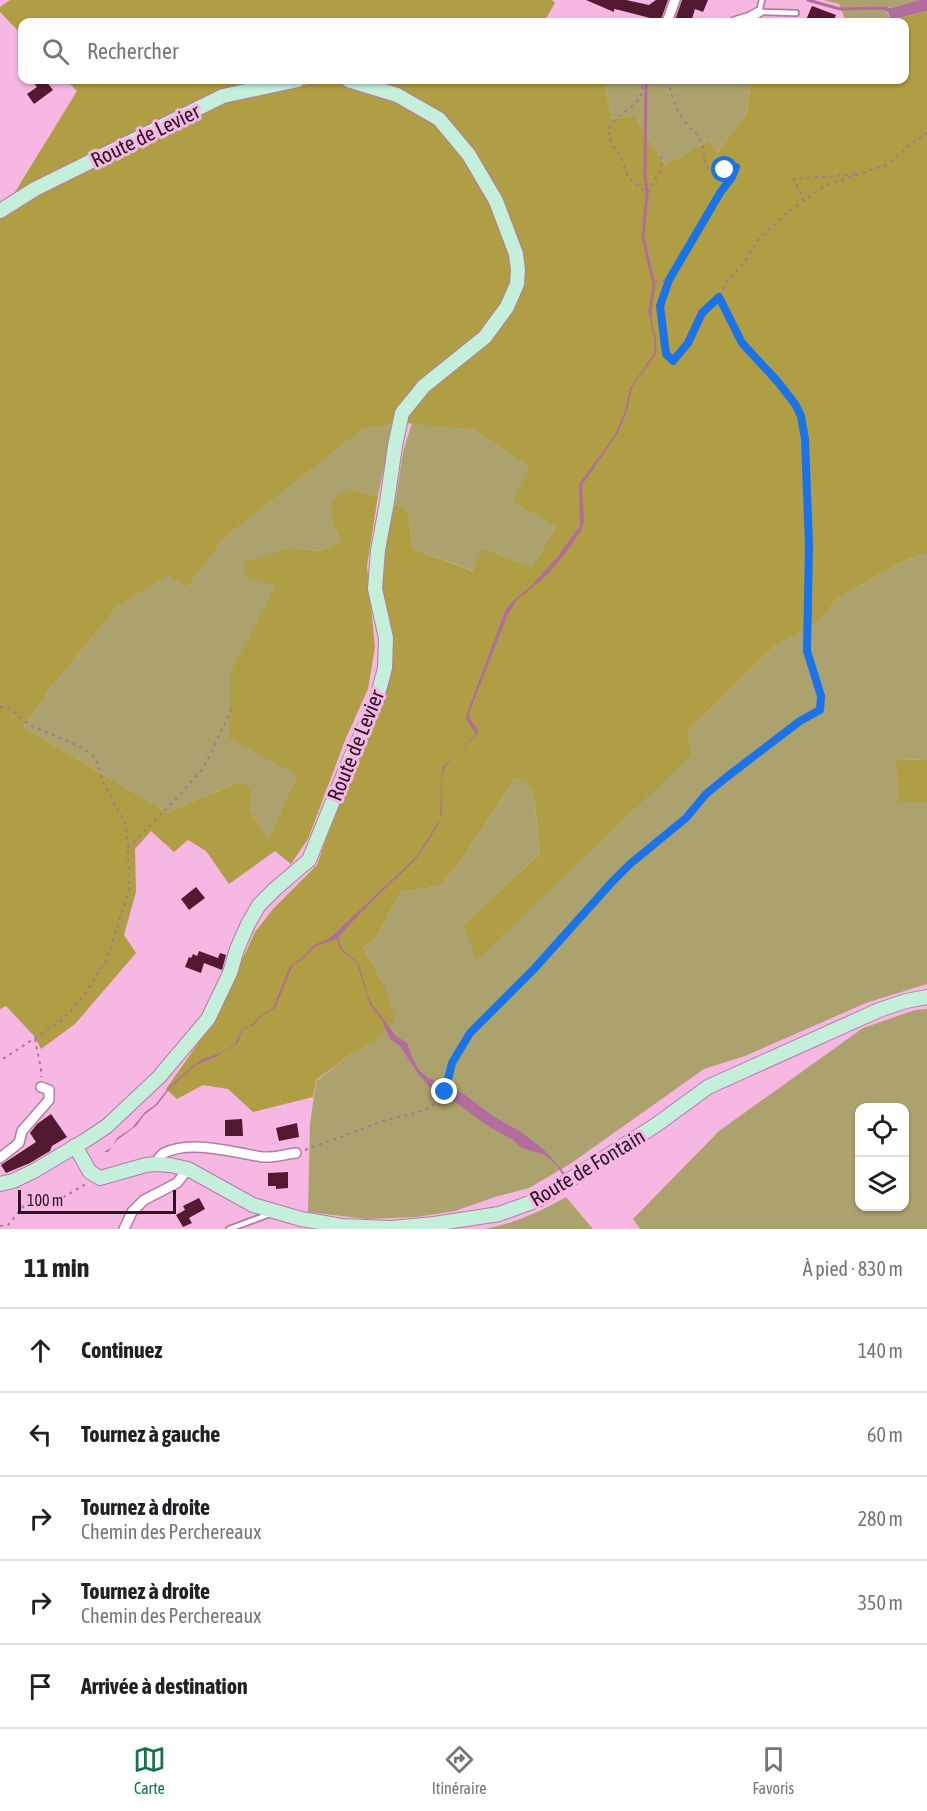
<!DOCTYPE html>
<html lang="fr">
<meta charset="utf-8">
<style>
:root{--surface:#fff;--page:#f6f6f6;--text:#202124;--muted:#757577;--line:#e0e0e0;--accent:#13734a}
body{margin:0;font-family:"Asap Condensed",sans-serif;background:var(--page);color:var(--text)}
.controls{position:absolute;right:18px;bottom:18px;display:grid;overflow:hidden;border-radius:12px;box-shadow:0 2px 4px #0004}
.controls button{width:54px;height:54px;display:grid;place-items:center;padding:0;border:0;border-bottom:2px solid var(--line);background:var(--surface);color:var(--text);font:30px sans-serif}
.scale{position:absolute;left:18px;bottom:15px;width:158px;box-sizing:border-box;padding-left:6px;border:3px solid #2c1525;border-top:0;font-size:16px;line-height:21px;white-space:nowrap;color:#2c1525;-webkit-text-stroke:4px #f6b7e2;paint-order:stroke}
.stop{position:absolute;width:18px;height:18px;margin:-14px;border:4px solid #1a73e8;border-radius:50%;background:#fff}
.stop.end{background:#1a73e8;border-color:#fff;box-shadow:0 2px 6px #0008}
.list{margin:0;padding:0;list-style:none}
h2{display:flex;justify-content:space-between;align-items:center;height:78px;margin:0;padding:0 24px;font-size:26px}
h2 small{font-size:20px;font-weight:400;color:var(--muted)}
.list li{display:grid;grid-template-columns:39px 1fr auto;gap:18px;align-items:center;box-sizing:border-box;height:84px;padding:0 24px;border-top:2px solid var(--line)}
.list b{display:block;font-size:22px;white-space:nowrap}
.list p{margin:0;font-size:20px;white-space:nowrap;color:var(--muted)}
.list em{font-size:20px;font-style:normal;color:var(--muted)}
.icon{flex:none;width:33px;height:33px;fill:none;stroke:currentColor;stroke-width:2;stroke-linecap:round;stroke-linejoin:round}
.map{position:relative;flex:none;width:927px;height:1229px;overflow:hidden}
.search{position:absolute;background:var(--surface);box-shadow:0 2px 4px #0004;left:18px;right:18px;top:18px;height:66px;display:flex;align-items:center;gap:15px;box-sizing:border-box;padding:0 21px;border-radius:12px;color:var(--muted);font-size:22px}
.sheet{height:498px;background:var(--surface)}
nav{display:flex;justify-content:space-around;align-items:center;box-sizing:border-box;height:84px;border-top:2px solid var(--line);background:var(--surface);font-size:16px;color:var(--muted)}
nav a{display:grid;justify-items:center;gap:3px}
nav .on{color:var(--accent)}
.map>svg:first-child{display:block}
</style>
<div class="map">
<svg width="927" height="1229" viewBox="0 0 927 1229">
<rect width="100%" height="100%" fill="#f6b7e2"/>
<path fill="#aca26e" fill-rule="evenodd" d="M823 0H919L891 8 888 7 885 8 891 20 884 22H846L839 4Z
M690 80H751L747 112 717 153 709 140 665 165 634 115 612 119 604 83Z
M412 423 475 430 531 467 556 526 532 567 482 548 474 571 413 549 408 512 395 504 403 452Z
M393 424 378 496 350 489 332 519 340 542 320 551 291 548 277 586 231 669 297 775 268 841 249 809 240 782 167 812 23 727 52 686 118 606 169 574 187 588 223 537 362 430Z
M927 553V760L897 759 899 802H927V984L866 1003 745 1056 704 1069 570 1164 529 1188 495 1197 455 1211 417 1217 366 1219 308 1212 310 1124 316 1081 350 1055 373 1043 384 984 363 948 376 938 401 892 440 886 458 865 515 778 526 779 534 796 540 853 463 925 687 731 775 646 820 621 837 599 901 562Z
M927 1009V1229H640L633 1219 719 1131 863 1028 915 1010ZM860 1108H904V1206H860Z
M566 1197 593 1229H485C515 1223 540 1212 566 1197Z"/>
<path fill="#af9e44" d="M10 0H552L555 3 544 22H22V35L0 12V7Z
M927 11V553L901 562 837 599 820 621 775 646 687 731 691 755 477 960 463 925 540 853 534 796 526 780 515 778 458 865 440 886 401 892 376 938 363 948 384 984 395 1019 373 1043 350 1055 316 1080 313 1097 253 1112 228 1089 203 1085 177 1099 166 1089 213 1022 255 932 273 909 317 865 331 824 381 709 391 671 393 654 382 586 386 544 395 504 408 512 413 549 473 571 482 548 532 567 556 526 512 501 530 467 475 430 405 423 407 416 428 390 489 341 521 253 443 115 366 80H583L586 84 604 83 612 119 634 115 665 165 709 140 717 153 747 112 751 80H904V22H884Z
M66 80H273L0 203 15 192 77 91Z
M328 80C364 91 400 101 433 123 439 127 443 134 448 140 473 169 489 198 502 234 506 246 511 257 512 269 512 290 494 319 480 333 451 363 404 380 393 424L362 430 224 537 187 588 169 575 118 606 52 686 23 727 167 812 240 782 251 788 249 809 268 840 297 775 229 738 231 669 276 586 245 577 244 562 291 548 320 551 340 542 332 519 331 501 350 489 378 496 367 566 375 647 368 689 346 738 308 839 291 864 275 851 229 884 206 851 188 840 174 852 151 831 135 849 136 892 124 935 136 953 75 1024 41 1049 35 1037 6 1006 0 1009V218L38 194 225 102Z
M896 759 927 760V802H899Z"/>
<path fill="#b36c9e" d="M919 0H927V11L891 20 888 12 885 10 887 7 891 8Z
M648 310 653 311 651 319 656 339V354L632 387 627 411 618 433 583 484 582 488 584 521 581 531 565 554 546 576 517 600 508 614 469 713C469 721 478 725 478 733 471 741 446 762 444 770 437 789 448 810 436 828 430 838 423 850 416 859 407 869 395 878 386 888 369 904 353 920 338 938L342 949 354 959 359 965 368 996 372 1004 396 1036 407 1043 413 1059 418 1069 428 1078 444 1085 441 1093 433 1091 417 1072 400 1046 390 1039 382 1020 370 1005 357 963 340 949 337 939 316 946 302 960 293 965 275 1008 263 1015 254 1025 243 1029 238 1043 215 1057 196 1065 171 1087 157 1105 144 1115 136 1126 117 1140 108 1152H104L90 1161 112 1147 117 1138 132 1128 145 1112 155 1105 171 1085 193 1066 201 1060 222 1052 235 1044 243 1028 250 1026 264 1013 273 1008 290 966 302 958 314 945 330 938 417 856 440 819 441 782 443 767 476 734 466 719 467 713 505 611 512 602 532 585 558 556 580 526 579 484 615 435 625 411 630 388 655 352 654 338Z
M450 1087 465 1095 493 1116 521 1132 544 1150 569 1178 565 1175H563L557 1166 545 1155 522 1148 513 1140 488 1126 447 1096Z"/>
<g fill="none" stroke-linecap="round" stroke-linejoin="round">
<path stroke="#b36c9e" stroke-width="3" d="M808 0 840 9 885 8 888 10
M646 80 645 176 647 193 643 237 654 285 650 310"/>
</g>
<path fill="#531930" d="M586 0H626L649 5 656 0H668L660 22H653L650 18 619 10 614 9V12Z
M682 0H708L703 12 695 9 691 22 675 20Z
M812 6 836 15 833 22H805Z
M31 80H45L53 90 34 104 27 94 37 87Z
M196 887 205 898 189 910 181 899Z
M199 951 218 958 220 953 226 955 222 970 204 963 201 973 185 967 189 957 191 958 193 954 197 956Z
M51 1114 67 1137 52 1146 50 1151 30 1163 6 1173 1 1165 36 1142 30 1133 37 1124Z
M242 1119 243 1136H225V1120Z
M297 1123 299 1137 279 1141 276 1128Z
M288 1172V1188L276 1189V1186H268V1173Z
M199 1198 205 1209 189 1218 192 1223 183 1227 176 1215 185 1210 183 1206Z"/>
<g fill="none" stroke-linecap="round" stroke-linejoin="round">
<g stroke="#b57ba4" stroke-width="8">
<path id="lane" d="M762 0 759 12 796 13
M229 1229 270 1214"/>
</g>
<g stroke="#b57ba4" stroke-width="12">
<path id="street" d="M667 22 675 0
M734 22 750 17 759 12
M0 1158 19 1143 22 1131 49 1100V1090L41 1087
M155 1164C157 1160 160 1156 164 1153 191 1139 235 1153 263 1157 274 1158 286 1154 296 1153
M124 1229 132 1212 144 1200 177 1183 188 1169"/>
</g>
<g stroke="#b57ba4" stroke-width="16">
<path id="secondary" d="M0 211 35 189 223 96 298 80
M75 1146 90 1172 100 1178 146 1165 155 1164 170 1165 188 1169 253 1205 301 1219 342 1226 391 1228 434 1224 499 1214 538 1200 656 1125 708 1087 879 1010 906 1001 927 997
M0 1184 13 1181 34 1171 86 1140 107 1126 159 1077 208 1019 230 973 237 949 248 924 259 905 275 889 309 860 350 759 375 705 385 668 386 638 375 589 378 550 387 502 395 446 402 413 424 386 485 337 507 307 517 284 518 270 516 254 496 201 469 155 439 119 397 95 348 80"/>
</g>
<path stroke="#a77798" stroke-width="2" stroke-dasharray="3 4.5" stroke-linecap="butt" d="M652 80H643L641 95 637 102 617 118 608 129 611 142 621 157 628 177 647 193 662 168 661 151
M669 80C670 96 678 114 689 127 693 132 699 135 701 141 707 155 700 159 711 172H719L736 167 732 177 668 280 660 306 666 354 673 361 688 343 702 313 719 297 728 279 744 263 758 240 784 215 824 186 886 165 911 144 927 133
M662 85V80
M804 201 794 179 858 174
M655 282 668 280
M0 707 9 708 30 725 83 748 95 757 104 784 126 825 128 848 129 890 107 959 83 997 61 1021 0 1061
M128 848 175 800 204 767 232 708
M35 1039 41 1069V1077
M305 1150 386 1120 419 1112 431 1107 440 1099 445 1092 452 1063 470 1033 534 969 612 882 631 864 686 818 706 793 728 776 800 721 820 710 821 696 808 651 809 545 805 439 801 416 795 404 778 382 742 343 719 297
M0 1226 8 1225 26 1203C48 1211 67 1194 86 1184"/>
<use href="#lane" stroke="#fff" stroke-width="4.5"/>
<use href="#street" stroke="#fff" stroke-width="9"/>
<use href="#secondary" stroke="#c3efdb" stroke-width="14"/>
</g>
<g fill="none" stroke-linecap="round" stroke-linejoin="round">
<path stroke="#1a73e8" stroke-width="8" d="M445 1092 452 1063 470 1033 534 969 612 882 630 864 686 818 706 794 728 776 800 721 820 710 821 696 807 651 809 545 805 439 801 416 795 404 778 382 742 343 719 297 702 313 688 343 673 361 666 354 660 306 669 280 720 193 732 177 736 167 725 170"/>
</g>
<g text-anchor="middle" dominant-baseline="central" stroke-width="6" stroke-linejoin="round" paint-order="stroke">
<g font-size="21" fill="#2c1525" stroke="#f6b7e2">
<text transform="translate(145 135) rotate(-26)">Route de Levier</text>
<text transform="translate(355 745) rotate(-68)">Route de Levier</text>
<text transform="translate(587 1167) rotate(-31)">Route de Fontain</text>
</g>
</g>
</svg>
<div class="controls">
<button><svg class="icon" aria-label="locate" viewBox="0 0 24 24"><circle cx="12" cy="12" r="6"/><path d="M12 2v4M12 18v4M2 12h4M18 12h4"/></svg></button>
<button><svg class="icon" aria-label="layers" viewBox="0 0 24 24"><path d="M12 4l9 5-9 5-9-5zM3 14l9 5 9-5"/></svg></button>
</div>
<div class="scale">100 m</div>
<div class="stop" style="left:725px;top:170px"></div>
<div class="stop end" style="left:445px;top:1092px"></div>
<div class="search"><svg class="icon" aria-label="search" viewBox="0 0 24 24"><circle cx="10" cy="10" r="6"/><path d="M15 15l6 6"/></svg>Rechercher</div>
</div>
<section class="sheet">
<h2>11 min<small>À pied · 830 m</small></h2>
<ul class="list">
<li><svg class="icon" aria-label="ahead" viewBox="0 0 24 24"><path d="M12 20V5M6 11l6-6 6 6"/></svg><div><b>Continuez</b></div><em>140 m</em></li>
<li><svg class="icon" aria-label="left" viewBox="0 0 24 24"><path d="M17 20v-9H6M10 6l-5 5 5 5"/></svg><div><b>Tournez à gauche</b></div><em>60 m</em></li>
<li><svg class="icon" aria-label="right" viewBox="0 0 24 24"><path d="M7 20v-9h11M14 6l5 5-5 5"/></svg><div><b>Tournez à droite</b><p>Chemin des Perchereaux</p></div><em>280 m</em></li>
<li><svg class="icon" aria-label="right" viewBox="0 0 24 24"><path d="M7 20v-9h11M14 6l5 5-5 5"/></svg><div><b>Tournez à droite</b><p>Chemin des Perchereaux</p></div><em>350 m</em></li>
<li><svg class="icon" aria-label="arrive" viewBox="0 0 24 24"><path d="M6 21V4h12l-3 4 3 4H6"/></svg><div><b>Arrivée à destination</b></div></li>
</ul>
</section>
<nav>
<a class="on"><svg class="icon" aria-label="map" viewBox="0 0 24 24"><path d="M3 6l6-2 6 2 6-2v14l-6 2-6-2-6 2zM9 4v14M15 6v14"/></svg>Carte</a>
<a><svg class="icon" aria-label="directions" viewBox="0 0 24 24"><path d="M12 3l9 9-9 9-9-9zM9 14v-3h6M13 9l2 2-2 2"/></svg>Itinéraire</a>
<a><svg class="icon" aria-label="saved" viewBox="0 0 24 24"><path d="M7 4h10v16l-5-4-5 4z"/></svg>Favoris</a>
</nav>
